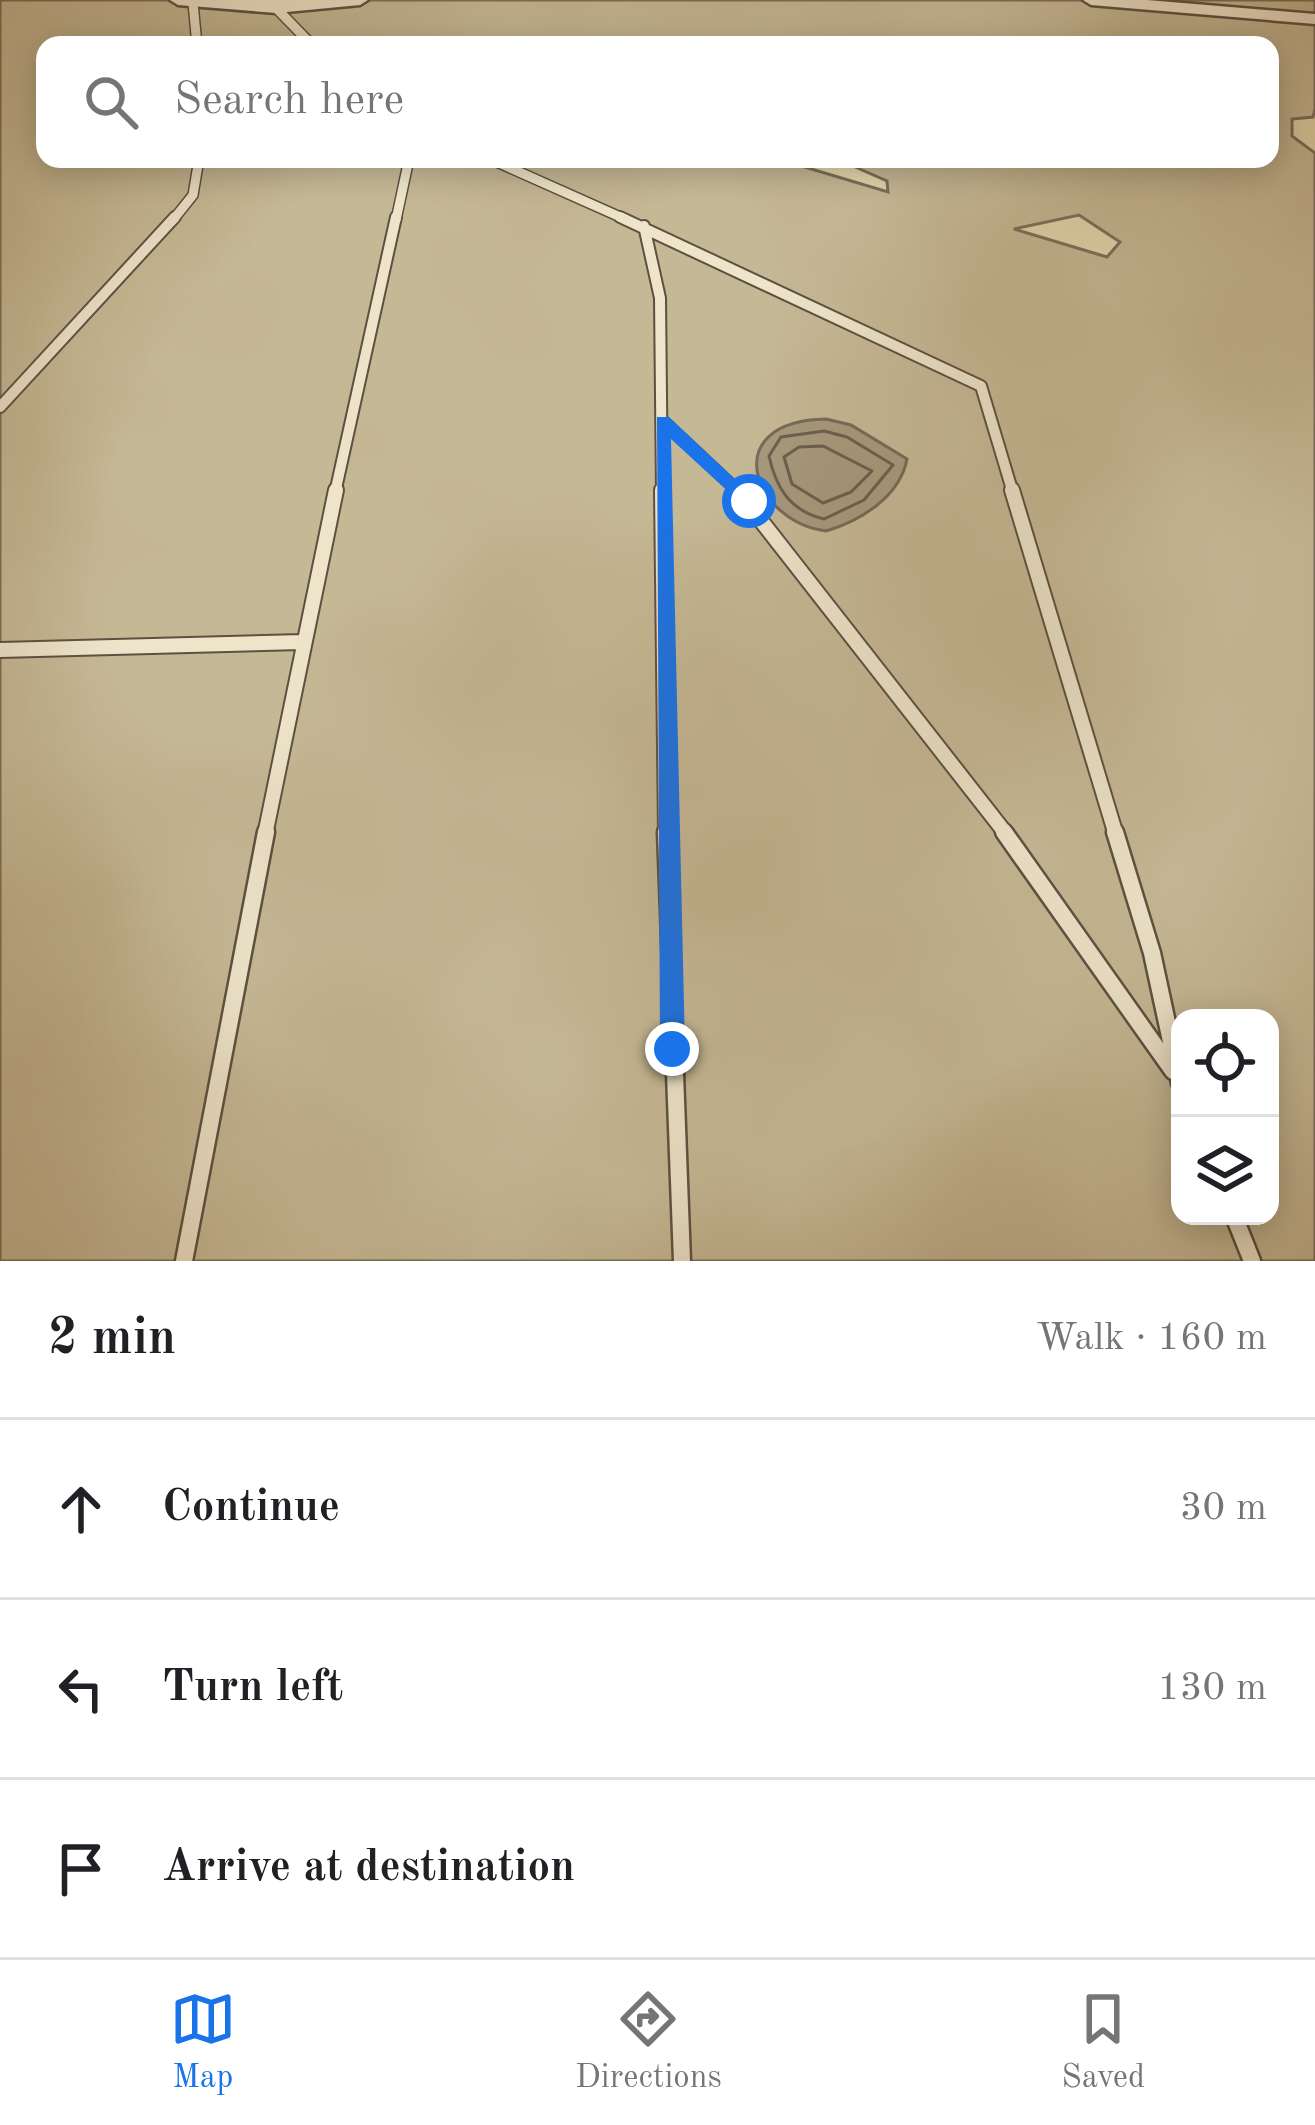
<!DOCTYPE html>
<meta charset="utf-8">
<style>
:root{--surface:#fff;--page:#f2f2f2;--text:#202124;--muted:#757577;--line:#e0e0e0;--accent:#1a73e8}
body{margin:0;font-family:"Old Standard TT",serif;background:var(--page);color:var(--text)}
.controls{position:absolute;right:36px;bottom:36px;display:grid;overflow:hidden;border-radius:24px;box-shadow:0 6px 30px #0003}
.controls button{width:108px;height:108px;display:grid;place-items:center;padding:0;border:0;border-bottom:3px solid var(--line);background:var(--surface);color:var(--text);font:60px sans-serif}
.stop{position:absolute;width:36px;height:36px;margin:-27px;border:9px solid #1a73e8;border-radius:50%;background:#fff}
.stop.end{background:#1a73e8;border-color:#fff;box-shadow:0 3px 12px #0008}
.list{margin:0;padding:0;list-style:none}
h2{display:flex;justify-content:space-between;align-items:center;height:156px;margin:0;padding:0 48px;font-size:51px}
h2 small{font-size:39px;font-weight:400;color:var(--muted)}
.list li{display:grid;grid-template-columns:78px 1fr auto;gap:36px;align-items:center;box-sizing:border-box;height:180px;padding:0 48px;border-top:3px solid var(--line)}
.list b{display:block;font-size:45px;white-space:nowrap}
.list em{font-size:39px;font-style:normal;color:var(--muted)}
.icon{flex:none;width:66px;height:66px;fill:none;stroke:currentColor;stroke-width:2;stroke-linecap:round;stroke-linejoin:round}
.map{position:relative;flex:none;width:1315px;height:1261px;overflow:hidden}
.search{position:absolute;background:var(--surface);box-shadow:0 6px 30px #0003;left:36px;right:36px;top:36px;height:132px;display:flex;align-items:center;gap:30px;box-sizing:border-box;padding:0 42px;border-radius:24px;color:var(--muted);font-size:45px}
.sheet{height:696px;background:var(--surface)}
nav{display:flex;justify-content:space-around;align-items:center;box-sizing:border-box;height:168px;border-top:3px solid var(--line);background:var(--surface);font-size:33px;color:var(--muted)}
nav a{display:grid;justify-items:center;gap:6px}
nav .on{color:var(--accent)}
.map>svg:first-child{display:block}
</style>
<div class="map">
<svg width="1315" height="1261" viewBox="0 0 1315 1261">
<rect width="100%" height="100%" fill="#e3d6ad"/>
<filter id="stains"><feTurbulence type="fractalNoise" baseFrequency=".00167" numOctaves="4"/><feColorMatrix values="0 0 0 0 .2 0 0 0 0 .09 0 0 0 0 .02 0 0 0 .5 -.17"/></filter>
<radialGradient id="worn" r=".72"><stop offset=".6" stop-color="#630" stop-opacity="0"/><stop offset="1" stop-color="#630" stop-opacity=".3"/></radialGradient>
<path fill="#c5b895" stroke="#7a6e5a" stroke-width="3" fill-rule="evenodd" d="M0 0H1315V109L1313 117 1292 119V136L1315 153V1261H0ZM45 45H1270V159H837L887 181 888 192 778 159H45ZM1079 215 1120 242 1107 257 1014 229ZM1180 1018H1270V1216H1180Z"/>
<path fill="#a6997d" stroke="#776a57" stroke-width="3" d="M826 419 851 425 907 459C900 497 860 521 826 531 753 522 716 421 826 419Z"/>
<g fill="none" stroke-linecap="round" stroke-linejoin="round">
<path stroke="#6b5e4e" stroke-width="3" d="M824 431 847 437 893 465 864 500 824 519C790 511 776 488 769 456L781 437Z
M823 446 872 471 851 492 823 503 792 484 784 457 799 447Z"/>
<g stroke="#5d5042" stroke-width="12">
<path id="service-far3" d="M193 3 197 45
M276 8 312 45
M490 159 627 220
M173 220 193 195 199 159
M396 220 409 159"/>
</g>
<g stroke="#5d5042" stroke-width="14">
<path id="service-far2" d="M620 217 981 386 1013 493
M644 226 660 298 662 493
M0 407 175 217
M663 421 740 493
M335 493 396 217"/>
</g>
<g stroke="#5d5042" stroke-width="18">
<path id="service-far1" d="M662 490 666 835
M737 490 1007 835
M1012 490 1116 835
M0 650 302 642
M265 835 336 490"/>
</g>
<g stroke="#5d5042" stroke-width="21">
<path id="service" d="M666 832 682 1261
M1004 832 1173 1071
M1115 832 1152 953 1180 1083
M1234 1216 1252 1261
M184 1261 266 832"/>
</g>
<g stroke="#5d5042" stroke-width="5">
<path id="minor" d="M170 0H368L360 5 276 13 178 5Z
M1083 0H1147L1315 14V24L1091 5Z"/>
</g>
<use href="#service-far3" stroke="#ede4ca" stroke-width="9"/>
<use href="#service-far2" stroke="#ede4ca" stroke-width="10"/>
<use href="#service-far1" stroke="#ede4ca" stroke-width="14"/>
<use href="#service" stroke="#ede4ca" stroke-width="16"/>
<use href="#minor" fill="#ede4ca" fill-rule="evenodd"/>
</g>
<path fill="#1a73e8" d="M657 417H669L758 501 743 505 671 439 685 1049 672 1061 660 1049Z"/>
<rect width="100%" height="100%" filter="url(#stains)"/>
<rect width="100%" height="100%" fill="url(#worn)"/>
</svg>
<div class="controls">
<button><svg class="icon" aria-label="locate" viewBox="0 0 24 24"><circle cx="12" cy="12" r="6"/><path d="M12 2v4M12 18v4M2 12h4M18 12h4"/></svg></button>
<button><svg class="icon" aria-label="layers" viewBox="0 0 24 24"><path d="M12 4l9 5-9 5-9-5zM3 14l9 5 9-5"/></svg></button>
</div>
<div class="stop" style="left:749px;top:501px"></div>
<div class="stop end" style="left:672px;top:1049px"></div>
<div class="search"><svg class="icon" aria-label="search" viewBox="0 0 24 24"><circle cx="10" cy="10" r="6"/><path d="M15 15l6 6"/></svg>Search here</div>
</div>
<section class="sheet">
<h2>2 min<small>Walk · 160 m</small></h2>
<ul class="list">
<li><svg class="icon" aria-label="ahead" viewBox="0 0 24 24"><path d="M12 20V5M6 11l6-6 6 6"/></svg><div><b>Continue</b></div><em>30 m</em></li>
<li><svg class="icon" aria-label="left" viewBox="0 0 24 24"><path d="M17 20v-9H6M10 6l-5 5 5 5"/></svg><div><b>Turn left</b></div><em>130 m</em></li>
<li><svg class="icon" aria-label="arrive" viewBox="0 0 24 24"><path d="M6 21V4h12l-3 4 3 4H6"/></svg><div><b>Arrive at destination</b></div></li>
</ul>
</section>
<nav>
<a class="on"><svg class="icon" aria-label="map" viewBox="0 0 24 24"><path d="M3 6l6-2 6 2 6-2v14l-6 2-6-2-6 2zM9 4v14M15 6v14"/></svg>Map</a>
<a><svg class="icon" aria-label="directions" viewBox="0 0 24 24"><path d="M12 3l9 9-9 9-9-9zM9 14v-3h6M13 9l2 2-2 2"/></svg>Directions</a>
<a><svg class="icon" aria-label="saved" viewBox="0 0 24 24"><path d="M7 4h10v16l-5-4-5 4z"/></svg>Saved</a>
</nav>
